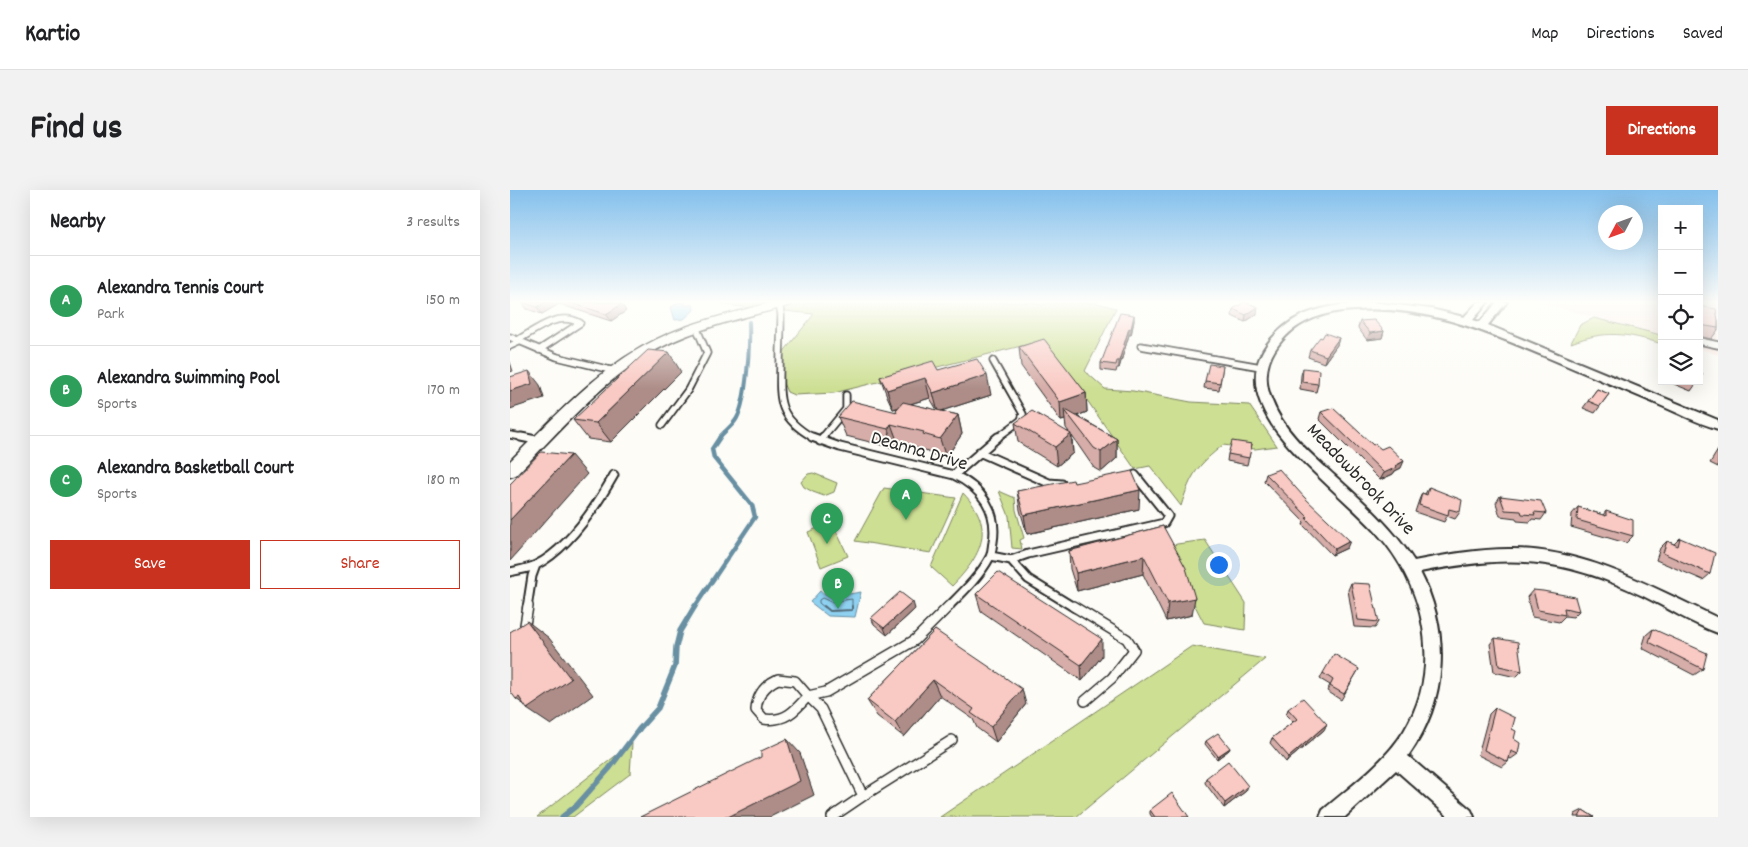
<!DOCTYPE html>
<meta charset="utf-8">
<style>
:root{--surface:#fff;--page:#f2f2f2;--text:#202124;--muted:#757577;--line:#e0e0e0;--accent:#c8321e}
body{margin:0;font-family:Dekko,sans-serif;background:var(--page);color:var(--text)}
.controls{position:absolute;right:15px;top:15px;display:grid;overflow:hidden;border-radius:0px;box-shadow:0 5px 20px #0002}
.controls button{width:45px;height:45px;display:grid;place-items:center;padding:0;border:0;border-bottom:1px solid var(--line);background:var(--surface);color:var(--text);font:25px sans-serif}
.compass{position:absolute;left:1088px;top:15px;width:45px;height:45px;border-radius:50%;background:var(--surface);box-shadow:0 5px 20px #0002;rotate:229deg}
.you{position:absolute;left:708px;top:374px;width:18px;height:18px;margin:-12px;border:4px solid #fff;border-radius:50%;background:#1a73e8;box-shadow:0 0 0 8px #1a73e833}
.badge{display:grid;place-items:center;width:32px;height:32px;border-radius:50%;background:var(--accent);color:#fff;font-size:16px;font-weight:700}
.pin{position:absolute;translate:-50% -41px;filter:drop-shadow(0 1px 2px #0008)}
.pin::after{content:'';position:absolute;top:26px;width:18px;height:15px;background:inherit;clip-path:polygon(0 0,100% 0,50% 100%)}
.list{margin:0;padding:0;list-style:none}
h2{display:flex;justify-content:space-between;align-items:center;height:65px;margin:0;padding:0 20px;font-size:21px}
h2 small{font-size:16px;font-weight:400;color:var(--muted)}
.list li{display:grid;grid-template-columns:32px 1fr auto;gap:15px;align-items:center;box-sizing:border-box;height:90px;padding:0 20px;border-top:1px solid var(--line)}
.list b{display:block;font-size:19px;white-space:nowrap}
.list p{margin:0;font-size:16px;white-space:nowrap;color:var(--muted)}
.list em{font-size:16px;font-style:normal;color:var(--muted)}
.actions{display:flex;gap:10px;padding:15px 20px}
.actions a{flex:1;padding:11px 0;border:1px solid var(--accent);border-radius:0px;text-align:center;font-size:18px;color:var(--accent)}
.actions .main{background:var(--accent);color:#fff}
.icon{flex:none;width:28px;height:28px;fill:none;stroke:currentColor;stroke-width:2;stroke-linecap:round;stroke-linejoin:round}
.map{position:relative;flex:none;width:1208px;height:627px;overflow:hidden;border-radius:0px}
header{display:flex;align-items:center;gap:30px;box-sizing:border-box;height:70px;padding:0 25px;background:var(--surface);border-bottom:1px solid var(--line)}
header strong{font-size:24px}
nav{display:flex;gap:28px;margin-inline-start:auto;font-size:18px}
.intro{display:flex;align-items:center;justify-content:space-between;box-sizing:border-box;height:120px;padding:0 30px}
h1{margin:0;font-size:35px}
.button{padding:12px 22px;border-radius:0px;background:var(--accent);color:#fff;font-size:18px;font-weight:700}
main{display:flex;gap:30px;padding:0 30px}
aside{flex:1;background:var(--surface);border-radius:0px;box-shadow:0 5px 20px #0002}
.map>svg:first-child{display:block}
</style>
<header>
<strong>Kartio</strong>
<nav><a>Map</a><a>Directions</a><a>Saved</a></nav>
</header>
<div class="intro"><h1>Find us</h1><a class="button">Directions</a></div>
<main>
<aside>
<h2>Nearby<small>3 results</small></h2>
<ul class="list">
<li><span class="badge" style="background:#2e9e5b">A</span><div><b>Alexandra Tennis Court</b><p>Park</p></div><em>150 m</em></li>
<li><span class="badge" style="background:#2e9e5b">B</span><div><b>Alexandra Swimming Pool</b><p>Sports</p></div><em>170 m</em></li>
<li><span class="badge" style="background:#2e9e5b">C</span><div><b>Alexandra Basketball Court</b><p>Sports</p></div><em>180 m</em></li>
</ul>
<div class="actions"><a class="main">Save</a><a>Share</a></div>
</aside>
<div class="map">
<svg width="1208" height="627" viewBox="0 0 1208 627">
<rect width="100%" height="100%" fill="#fdfcf7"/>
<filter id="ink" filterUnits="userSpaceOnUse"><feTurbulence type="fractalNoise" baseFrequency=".02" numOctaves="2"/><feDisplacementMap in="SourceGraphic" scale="10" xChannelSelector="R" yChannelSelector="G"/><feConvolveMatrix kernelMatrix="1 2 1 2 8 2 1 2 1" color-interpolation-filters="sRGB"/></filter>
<g filter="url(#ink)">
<path fill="#fcede7" d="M1027 112H1152V145L1145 143Z
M1189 112H1208V165L1189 158Z"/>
<path fill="#cddf93" stroke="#7c855f" d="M212 112H524L532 115 538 112H584L606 118 575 181 595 199 623 201 681 212 739 215 767 256 745 259 713 255C687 276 681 284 671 316L640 276 625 279 535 150 324 203 284 205 277 202 273 193 272 164 304 124 213 115Z
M1084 128 1147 144 1152 146V154C1117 143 1095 140 1061 153L1070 135Z
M303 283 327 293 324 302 314 306 303 302 294 297 291 292 298 284Z
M374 298 446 308 421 363 345 351Z
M489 301 505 308 506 320 514 348 510 350 512 359 502 358 499 326Z
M453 303C487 338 471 366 442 396L421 377Z
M322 332 338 366 311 377 298 342Z
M695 350 736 413 735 440 694 433 655 358 667 354Z
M682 456 755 469 566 627H430Z
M122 553 120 584 63 627H27Z"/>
<path fill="#8fd1f1" stroke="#678fa2" d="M170 112 175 113V116L183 114 184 120 174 129 165 130 161 117Z
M310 401 321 407 351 402 345 427 318 426 300 412Z"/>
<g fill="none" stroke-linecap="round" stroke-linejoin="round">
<path stroke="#536d7a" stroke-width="1" d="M315 418 309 413V410L312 408 321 412 342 409V418"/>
<path stroke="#536d7a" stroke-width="2" d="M314 416 320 421 342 420V416"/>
<path stroke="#678fa2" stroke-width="4" d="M209 248C214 241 223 236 227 228 237 209 240 154 239 132"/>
<path stroke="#678fa2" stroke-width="4.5" d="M184 418 245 327 242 315 204 268 202 259 210 247"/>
<path stroke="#678fa2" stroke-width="5.5" d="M52 627 66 616 99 579 130 538 148 518 165 476 166 457 170 441 185 416"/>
<g stroke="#2b2b2b" stroke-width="9">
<path id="service-far2" d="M269 114 271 124C271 141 270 158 270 174 269 212 268 228 304 248
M0 147 47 167 105 181
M8 150C27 139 48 121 70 133L29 160
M1189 151 1208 155
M0 156 11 151
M631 156 751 177
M483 171 513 224 511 230 487 248
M152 235 178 200 197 163 187 139
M0 245 18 248
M312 248 336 219V205"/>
</g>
<g stroke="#2b2b2b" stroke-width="11">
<path id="service-far1" d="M11 247 31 251
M302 247 330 257 444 285C472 298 488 321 483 352 482 357 482 363 480 367 470 386 453 402 437 418
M310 251 313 247
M469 262 539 293 552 294
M444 285 488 247
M481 366 501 370 518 364 654 333 658 326 625 285
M501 370 518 389 565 418
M0 382C8 380 18 379 26 375 58 359 87 315 104 285
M17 418 22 386 26 375"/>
</g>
<g stroke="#2b2b2b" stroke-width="12">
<path id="service" d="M563 416 617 449 624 460 602 488 575 511
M15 435 18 416
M268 489 285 491 298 506C285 521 275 532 254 529L246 520C247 505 255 495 268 489Z
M298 506 311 519 353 606 442 550
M298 506 316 502 405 450 439 416
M322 627 353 606"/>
</g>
<g stroke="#2b2b2b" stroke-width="4">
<path id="minor" d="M861 112 921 119 954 127 968 112H978L963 130 970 132 987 112H997L978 135 1208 230V239C1187 233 1166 222 1145 213 1108 197 1071 182 1034 166 972 140 913 115 845 120 820 121 794 128 776 146 758 164 751 186 762 211 774 242 801 264 825 286 854 312 883 338 904 371 936 365 967 359 999 359 1074 358 1142 397 1208 428V443C1182 434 1158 418 1133 406 1049 366 1000 365 910 382 941 442 938 511 898 566L961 620 964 627H939L886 580 835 627H810L813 620C841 596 874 573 894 541 934 476 914 395 866 342 834 308 796 279 767 242 743 209 735 175 766 144 776 134 788 126 801 122 820 115 840 114 861 112Z"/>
</g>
<g stroke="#2b2b2b" stroke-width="3">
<path id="tertiary" d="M263 112H282L281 115C234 128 183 138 141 163 88 194 48 243 6 285L0 287V271C45 227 89 177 147 149 184 131 224 123 263 112Z"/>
</g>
<use href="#service-far2" stroke="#fdfcf7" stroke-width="5.5"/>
<use href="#service-far1" stroke="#fdfcf7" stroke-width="7"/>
<use href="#service" stroke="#fdfcf7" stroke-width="9"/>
<use href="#minor" fill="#fdfcf7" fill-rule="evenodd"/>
<use href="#tertiary" fill="#fdfcf7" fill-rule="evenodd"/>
</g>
<path fill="#d6ada8" stroke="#2b2b2b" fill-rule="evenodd" d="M12 112H103L116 121 101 131 49 114 32 124 17 119Z
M1189 116 1208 130V140L1201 149 1189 146Z
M723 119 747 124 735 132 722 126Z
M624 125V131L621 145H619L609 178H607L606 182 591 180V173Z
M850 131 874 141 872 148 857 150 848 138Z
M812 148H829L827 155 814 173 798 167 800 160Z
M509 157 576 203 577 222 567 226 607 249V268L591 282 584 278 562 246 563 263 547 276 508 252 505 233 559 242 556 238 555 230 551 231 511 176Z
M713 176 709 200 694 198 695 191Z
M793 178 808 194 806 202 790 199 791 185Z
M428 180 481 205 431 221 448 225 452 244 436 268 418 263V261L388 253 384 258 336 246 328 227 387 222 389 218 383 219 377 206 370 187ZM420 208 427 220 400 214Z
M171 182 101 252 78 249 63 230Z
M1165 191H1188L1181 201 1164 194Z
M1087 199 1099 204 1085 223 1073 218Z
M811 222 863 255 891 278 885 281 883 284 870 290 809 229Z
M742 254 737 275 717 271 718 264Z
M1208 260V277L1200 273Z
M756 284 837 358 822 365 793 335 794 332 754 291Z
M564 293 629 319 517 344 510 320 507 301Z
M919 297 950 322 945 329 937 326 934 332 905 322 909 310 912 303 915 304Z
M990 306 1036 323 1031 330 1022 329 1020 332 1007 331 1006 328 990 326 986 313Z
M1068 317 1093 325 1096 321 1123 346 1116 353 1061 337 1062 324Z
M653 336 682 425 656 431 633 384 567 401 560 379 559 361Z
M1170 348 1200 384 1193 390 1146 370 1150 358 1157 351 1164 354Z
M841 393 869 432 865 438 844 437 838 400Z
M1023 400 1069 421 1063 427 1055 426 1049 432 1022 427 1017 407Z
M466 404 592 466 572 491 471 421Z
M405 419 377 445 364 434 361 428Z
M1143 439 1193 479 1184 485 1132 458 1136 445Z
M425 440 516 514 486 552 467 538 463 529 430 506 394 547 367 526 357 510Z
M985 448 1012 481 1006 487 984 482 980 454Z
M849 479 831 510 817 501 820 495 810 489 813 483Z
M985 518 1002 539 1008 564 1001 569 999 568 998 572 992 577 968 565 979 524Z
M778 519 814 540 776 572 760 553 762 548 783 532 776 525Z
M696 551 720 558 719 560 707 569 695 554Z
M696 588 736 601 714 618 695 593Z
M640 620 679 627H642L640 624Z
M1073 620 1084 627H1064L1065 624Z"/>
<path fill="#ae8d88" stroke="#2b2b2b" d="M36 112H47L49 114 32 124 27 117Z
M112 114 116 121 101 131 96 124Z
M748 117 747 124 735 132 736 125Z
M624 125V131L621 145V139Z
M619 138V145L609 178V171Z
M874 141 872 148 857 150 860 143Z
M829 148 827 155 814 173 816 166Z
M159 162 171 182 101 252 86 233Z
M0 172 3 181 0 182Z
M19 181 30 195 34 208 0 219V201Z
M477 185 481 205 428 222 423 203Z
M415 188 420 208 383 219 377 200Z
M576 203 577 222 561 228 554 219 555 230 551 231 550 212Z
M448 225 452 244 436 268 430 249Z
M381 234 388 253 384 258 378 239Z
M561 244 563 263 547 276 545 257Z
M607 249V268L591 282V262Z
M61 265 77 284 0 371V330Z
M894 271 891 278 885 281 883 284 870 290 874 283Z
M630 300 629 319 517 344 514 325Z
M840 351 837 358 822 365 825 359Z
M634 366 633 384 567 401 566 383Z
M685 408 682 425 656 431 658 413Z
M403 412 405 419 377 445 374 438Z
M17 431 39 448 83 505 41 535 17 519 19 518 6 509Z
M592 449V466L572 491 571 475Z
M423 490 430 506 394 547 385 532Z
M512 499 516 514 486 552 481 537Z
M817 534 814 540 776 572 779 567Z
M277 549 290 563 304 605 260 627H218Z
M720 558 719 560 707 569 708 566Z
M738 596 736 601 714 618 715 613Z"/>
<path fill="#f9c9c3" stroke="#2b2b2b" d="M12 112H36L27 117Z
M58 112H103L112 114 96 124Z
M734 112H736L748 117 736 125 723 119Z
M1189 116 1206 119 1208 130V138L1190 135Z
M610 123 624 125 621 139 619 138 609 171H607L606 175 591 173Z
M864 130 874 141 860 143 850 131Z
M815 143 829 148 816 166 800 160 810 147 812 148Z
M534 149 576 203 550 212 509 157Z
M138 160 159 162 86 233 63 230Z
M467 169 477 185 423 203 415 188 377 200 370 187 423 171 428 180Z
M699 174 713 176 710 193 695 191Z
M793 178 809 180 808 194 792 192Z
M19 181 22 194 0 201V187Z
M1189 182 1193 184 1189 189Z
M1181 191H1188L1187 194Z
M1087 199 1099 204 1090 216 1078 211Z
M342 211 387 222 386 220 393 212 448 225 430 249 413 244 414 242 381 234 378 239 328 227Z
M823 218 863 255 865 254 871 259 878 256 894 271 885 276 887 277 874 283 811 222Z
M554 219 607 249 591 262 584 258Z
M522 221 561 244 545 257 505 233Z
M722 251 742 254 739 268 718 264Z
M31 262 61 265 0 330V294Z
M769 279 794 307 840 351 825 359 796 328 798 327 756 284Z
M622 281 630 300 514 325 507 301 563 290 564 293Z
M919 297 952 310 950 322 939 319 938 325 909 315 912 303 917 305Z
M990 306 1031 311 1036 323 1024 322 1025 325 1012 324 1011 321 995 320Z
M1068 317 1096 326V321L1123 330V346L1067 330Z
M653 336 676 378 685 408 658 413 634 366 566 383 559 361Z
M1170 348 1205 363 1200 384 1153 363 1157 351 1168 356Z
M488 382 592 449 571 475 466 404Z
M841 393 860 394 869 432 848 430Z
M1023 400 1033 401 1065 407 1069 421 1054 418 1055 425 1028 420Z
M390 402 403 412 374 438 361 428Z
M17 431 61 489 17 519 9 507 6 509 0 501V442Z
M1143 439 1197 463 1193 479 1139 452Z
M425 440 512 499 481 537 461 523 464 519 423 490 385 532 357 510Z
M985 448 1008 452 1012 481 989 476Z
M824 464 849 479 834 504 820 496 823 490 813 483Z
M793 508 817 534 779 567 762 548 787 529 778 519Z
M985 518 1005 528 1002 539 1006 541 1004 549 1010 553 1008 564 1001 561 998 572 974 560Z
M708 543 720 558 708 566 696 551Z
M277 549 290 591 218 627H130L251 567V561Z
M718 571 738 596 715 613 696 588Z
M662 603 679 627H645L640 620Z
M1073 620 1084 627H1069Z"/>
</g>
<linearGradient id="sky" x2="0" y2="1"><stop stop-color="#84c0ec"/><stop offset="0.56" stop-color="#fefefb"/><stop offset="1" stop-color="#fefefb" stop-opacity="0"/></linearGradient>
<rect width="1208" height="199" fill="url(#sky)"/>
<g text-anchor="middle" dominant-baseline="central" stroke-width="4" stroke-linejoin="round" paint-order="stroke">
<g font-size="20" fill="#2b2b2b" stroke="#fdfcf7">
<text transform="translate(409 262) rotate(16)">Deanna Drive</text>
<text transform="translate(850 290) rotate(46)">Meadowbrook Drive</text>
</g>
</g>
</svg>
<div class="controls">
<button>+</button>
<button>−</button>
<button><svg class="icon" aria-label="locate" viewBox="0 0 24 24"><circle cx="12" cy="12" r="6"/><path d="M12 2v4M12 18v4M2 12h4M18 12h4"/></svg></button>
<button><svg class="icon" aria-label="layers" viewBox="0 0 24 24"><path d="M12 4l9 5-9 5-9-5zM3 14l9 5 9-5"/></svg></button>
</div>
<svg class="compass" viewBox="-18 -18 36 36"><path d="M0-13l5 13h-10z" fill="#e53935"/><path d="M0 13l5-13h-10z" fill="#757577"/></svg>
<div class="you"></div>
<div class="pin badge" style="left:396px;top:330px;background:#2e9e5b">A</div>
<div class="pin badge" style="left:328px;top:419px;background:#2e9e5b">B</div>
<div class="pin badge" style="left:317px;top:354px;background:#2e9e5b">C</div>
</div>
</main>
